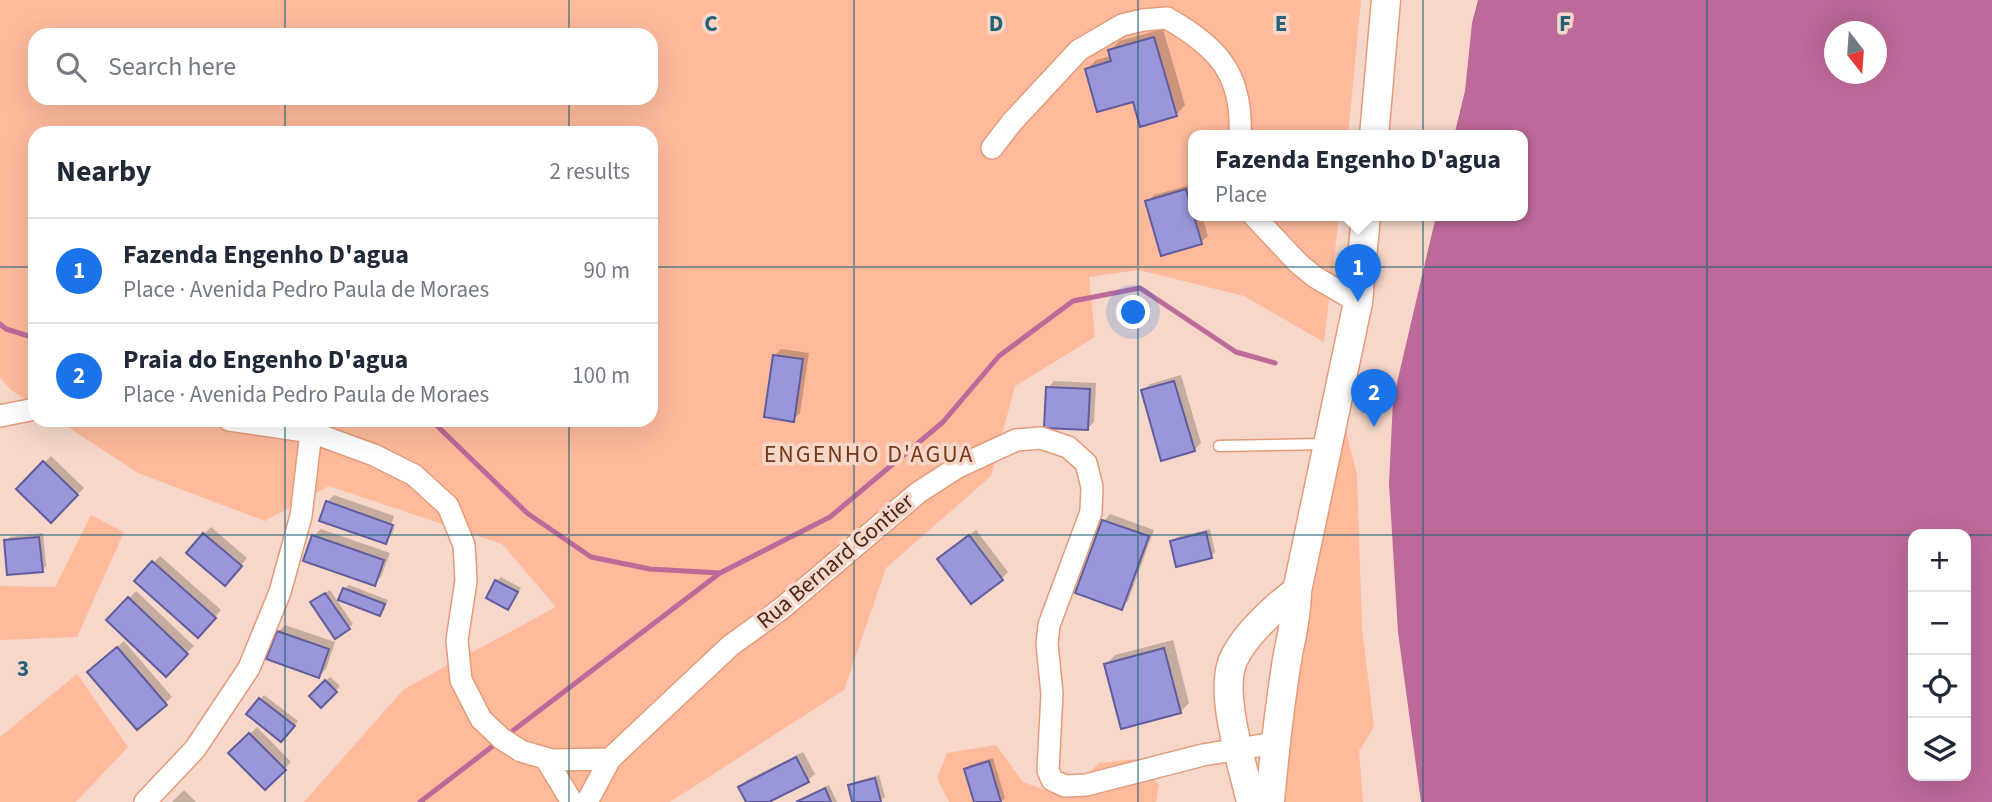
<!DOCTYPE html>
<meta charset="utf-8">
<style>
:root{--surface:#fff;--page:#f2f2f3;--text:#1f2937;--muted:#747a83;--line:#e0e1e3;--accent:#1a73e8}
body{margin:0;font-family:"Source Sans 3",sans-serif;background:var(--page);color:var(--text)}
.controls{position:absolute;right:21px;bottom:21px;display:grid;overflow:hidden;border-radius:14px;box-shadow:0 7px 28px #0002}
.controls button{width:63px;height:63px;display:grid;place-items:center;padding:0;border:0;border-bottom:2px solid var(--line);background:var(--surface);color:var(--text);font:35px sans-serif}
.compass{position:absolute;left:1824px;top:21px;width:63px;height:63px;border-radius:50%;background:var(--surface);box-shadow:0 7px 28px #0002;rotate:163deg}
.you{position:absolute;left:1134px;top:313px;width:24px;height:24px;margin:-18px;border:5px solid #fff;border-radius:50%;background:#1a73e8;box-shadow:0 0 0 10px #1a73e833}
.badge{display:grid;place-items:center;width:46px;height:46px;border-radius:50%;background:var(--accent);color:#fff;font-size:23px;font-weight:700}
.pin{position:absolute;translate:-50% -58px;filter:drop-shadow(0 2px 4px #0008)}
.pin::after{content:'';position:absolute;top:37px;width:24px;height:21px;background:inherit;clip-path:polygon(0 0,100% 0,50% 100%)}
.popup{position:absolute;left:1188px;top:130px;width:340px;height:91px;box-sizing:border-box;display:grid;place-content:center;border-radius:14px;background:var(--surface);filter:drop-shadow(0 2px 5px #0005);font-size:23px;white-space:nowrap;color:var(--muted)}
.popup b{font-size:26px;color:var(--text)}
.popup::after{content:'';position:absolute;left:50%;top:100%;margin-left:-14px;border:14px solid transparent;border-top-color:var(--surface)}
.list{margin:0;padding:0;list-style:none}
h2{display:flex;justify-content:space-between;align-items:center;height:91px;margin:0;padding:0 28px;font-size:30px}
h2 small{font-size:23px;font-weight:400;color:var(--muted)}
.list li{display:grid;grid-template-columns:46px 1fr auto;gap:21px;align-items:center;box-sizing:border-box;height:105px;padding:0 28px;border-top:2px solid var(--line)}
.list b{display:block;font-size:26px;white-space:nowrap}
.list p{margin:0;font-size:23px;white-space:nowrap;color:var(--muted)}
.list em{font-size:23px;font-style:normal;color:var(--muted)}
.icon{flex:none;width:38px;height:38px;fill:none;stroke:currentColor;stroke-width:2;stroke-linecap:round;stroke-linejoin:round}
.map{position:relative;flex:none;width:1992px;height:802px;overflow:hidden}
.search{position:absolute;background:var(--surface);box-shadow:0 7px 28px #0002;left:28px;top:28px;width:630px;height:77px;display:flex;align-items:center;gap:18px;box-sizing:border-box;padding:0 24px;border-radius:21px;color:var(--muted);font-size:26px}
.panel{position:absolute;background:var(--surface);box-shadow:0 7px 28px #0002;left:28px;top:126px;width:630px;height:301px;border-radius:21px}
.map>svg:first-child{display:block}
</style>
<div class="map">
<svg width="1992" height="802" viewBox="0 0 1992 802">
<rect width="100%" height="100%" fill="#f6d7ca"/>
<path fill="#feba9b" fill-rule="evenodd" d="M0 0H1361L1348 136H1194V216H1339L1324 342 1244 296 1139 270 1089 277 1095 337 1015 386 991 476 886 568 844 690 670 802H304L404 689 556 607 502 544 329 486 265 521 138 473 57 420H651V133H35V406L11 390 0 378ZM35 35H651V98H35Z
M1336 421 1344 422 1357 475 1362 628 1374 727 1359 751 1363 802H1280Z
M91 515 124 532 77 637 0 640V586L55 587Z
M77 674 128 747 76 802H0V737Z
M996 745 1023 782 1063 797 1099 763 1136 759 1159 785 1156 802H949L937 778 947 753Z"/>
<path fill="#bd6999" fill-rule="evenodd" d="M1478 0H1992V802H1421L1398 632 1389 483 1393 400 1436 216H1522V136H1454L1465 91 1472 23ZM1834 32H1876V74H1834ZM1913 534H1966V776H1913Z"/>
<path fill="#0003" d="M1163 29 1185 105 1176 115 1134 100 1087 69 1096 60 1111 56 1110 51 1119 41Z
M1193 184 1194 216H1202L1208 236 1201 242 1147 202 1154 195Z
M781 349 809 353 800 413 793 420 774 356Z
M1181 375 1201 443 1194 450 1143 391 1150 384Z
M1054 381 1096 383 1094 422 1088 428 1048 388Z
M51 456 84 488 51 521 19 489Z
M334 495 394 516 387 537H390L398 518 392 535 385 542 327 502Z
M1110 514 1154 530 1128 601 1121 608 1104 521Z
M211 527 247 558 232 577 204 534Z
M321 529 390 553 381 577 374 584 314 536Z
M1210 529 1215 552 1211 556 1172 542 1177 537Z
M976 530 1008 572 1002 578 946 552Z
M43 533 46 566 42 570 6 541 10 537Z
M160 556 221 610 205 629 153 563Z
M501 577 521 588 508 608 497 581Z
M349 585 388 600 384 610 380 614 344 589Z
M330 590 353 624 349 628 317 598Z
M136 591 194 646 166 674 109 620Z
M285 625 335 642 326 669 319 676 278 632Z
M1173 640 1189 703 1180 712 1106 664 1115 655Z
M124 641 172 697 165 703 96 665Z
M330 677 340 686 321 706 311 696Z
M264 695 298 721 285 736 248 714Z
M257 727 291 762 265 788 230 753Z
M803 752 815 774 808 780 766 802H748L740 787 747 780Z
M993 758 1005 798 1001 802H976L966 769 970 765Z
M879 775 885 797 878 802H854L850 786 854 782Z
M829 785 837 802H795Z
M184 790 196 802H172Z"/>
<g fill="none" stroke-linecap="round" stroke-linejoin="round">
<path stroke="#bd6999" stroke-width="5" d="M0 324 6 329 35 338
M431 420 527 513 591 557 650 569 720 573 830 517 943 422 999 356 1073 301 1140 288 1236 352 1275 363
M506 736 720 573
M420 802 498 742"/>
</g>
<path fill="#9996da" stroke="#615c9b" stroke-width="2" d="M1154 37 1177 116 1140 127 1133 102 1097 112 1085 69 1111 61 1108 50Z
M1186 189 1202 244 1161 256 1145 201Z
M773 355 803 359 794 422 764 417Z
M1174 381 1195 451 1161 461 1141 390Z
M1046 387 1090 389 1088 430 1044 428Z
M43 461 78 495 51 523 16 489Z
M326 501 393 525 386 544 319 521Z
M1102 520 1149 536 1122 610 1075 593Z
M1206 532 1212 558 1176 567 1170 541Z
M203 533 242 566 225 586 186 553Z
M312 535 384 560 375 586 303 561Z
M969 535 1003 580 971 604 937 559Z
M39 537 43 572 7 575 4 540Z
M152 561 216 618 198 638 134 581Z
M495 580 518 592 508 610 486 598Z
M343 588 385 604 380 616 338 600Z
M325 593 350 629 335 639 310 602Z
M128 597 188 654 166 677 106 620Z
M277 631 329 649 319 678 266 659Z
M117 647 167 705 137 730 87 672Z
M1164 648 1181 713 1121 729 1104 664Z
M325 680 337 692 321 708 309 696Z
M259 698 295 726 281 742 246 714Z
M249 733 286 770 265 790 228 753Z
M796 757 809 782 769 802H746L738 787Z
M989 761 1001 802H974L964 769Z
M875 778 881 802H852L848 785Z
M825 788 831 802H796Z"/>
<g fill="none" stroke-linecap="round" stroke-linejoin="round">
<g stroke="#e39b7a" stroke-width="13">
<path id="service" d="M1219 446 1325 444"/>
</g>
<g stroke="#e39b7a" stroke-width="24">
<path id="minor" d="M1167 18C1218 47 1243 74 1240 136
M992 148 1012 122 1079 50 1122 25 1143 20 1167 18
M1254 216 1298 263 1315 277 1358 302
M0 416 35 409
M229 420 311 432 374 455 414 475 448 506 464 545 466 581 457 640 461 680 481 719 502 739 521 751 552 760 610 759
M546 759 572 802
M145 802 195 749 249 668 280 592 301 516 311 432
M587 802 610 759 730 646 781 609 919 492 958 467 1016 440 1041 438 1068 447 1086 463 1092 487 1091 512 1049 625 1047 644 1052 694 1048 770 1052 780 1065 786 1086 785 1203 755 1275 743"/>
</g>
<g stroke="#e39b7a" stroke-width="31">
<path id="secondary" d="M1374 136 1386 0
M1251 802C1243 766 1220 698 1232 663 1242 637 1275 607 1297 591
M1270 802C1274 756 1279 712 1286 666 1290 641 1297 617 1297 591L1358 302 1366 216"/>
</g>
<use href="#service" stroke="#fff" stroke-width="10"/>
<use href="#minor" stroke="#fff" stroke-width="21"/>
<use href="#secondary" stroke="#fff" stroke-width="28"/>
</g>
<path fill="none" stroke="#256279" stroke-width="2" stroke-opacity="0.55" d="M285 0V35M569 0V35M854 0V802M1138 0V802M1423 0V802M1707 0V802M285 98V133M569 98V133M0 267H35M651 267H1992M285 420V802M569 420V802M0 535H1913M1966 535H1992"/>
<g text-anchor="middle" dominant-baseline="central" stroke-width="7" stroke-linejoin="round" paint-order="stroke">
<g font-size="23" fill="#472a1d" stroke="#f6d7ca">
<text transform="translate(835 561) rotate(-40)">Rua Bernard Gontier</text>
</g>
<g font-size="24" letter-spacing="2" fill="#773919" stroke="#f6d7ca">
<text x="869" y="454">ENGENHO D'AGUA</text>
</g>
</g>
<g font-size="23" text-anchor="middle" font-weight="bold" fill="#256279" stroke="#f6d7ca" stroke-width="7" stroke-linejoin="round" paint-order="stroke">
<text x="711" y="31">C</text>
<text x="996" y="31">D</text>
<text x="1281" y="31">E</text>
<text x="1565" y="31">F</text>
<text x="23" y="676">3</text>
</g>
</svg>
<div class="controls">
<button>+</button>
<button>−</button>
<button><svg class="icon" aria-label="locate" viewBox="0 0 24 24"><circle cx="12" cy="12" r="6"/><path d="M12 2v4M12 18v4M2 12h4M18 12h4"/></svg></button>
<button><svg class="icon" aria-label="layers" viewBox="0 0 24 24"><path d="M12 4l9 5-9 5-9-5zM3 14l9 5 9-5"/></svg></button>
</div>
<svg class="compass" viewBox="-18 -18 36 36"><path d="M0-13l5 13h-10z" fill="#e53935"/><path d="M0 13l5-13h-10z" fill="#747a83"/></svg>
<div class="you"></div>
<div class="pin badge" style="left:1358px;top:302px">1</div>
<div class="popup"><b>Fazenda Engenho D'agua</b>Place</div>
<div class="pin badge" style="left:1374px;top:427px">2</div>
<div class="search"><svg class="icon" aria-label="search" viewBox="0 0 24 24"><circle cx="10" cy="10" r="6"/><path d="M15 15l6 6"/></svg>Search here</div>
<section class="panel">
<h2>Nearby<small>2 results</small></h2>
<ul class="list">
<li><span class="badge">1</span><div><b>Fazenda Engenho D'agua</b><p>Place · Avenida Pedro Paula de Moraes</p></div><em>90 m</em></li>
<li><span class="badge">2</span><div><b>Praia do Engenho D'agua</b><p>Place · Avenida Pedro Paula de Moraes</p></div><em>100 m</em></li>
</ul>
</section>
</div>
